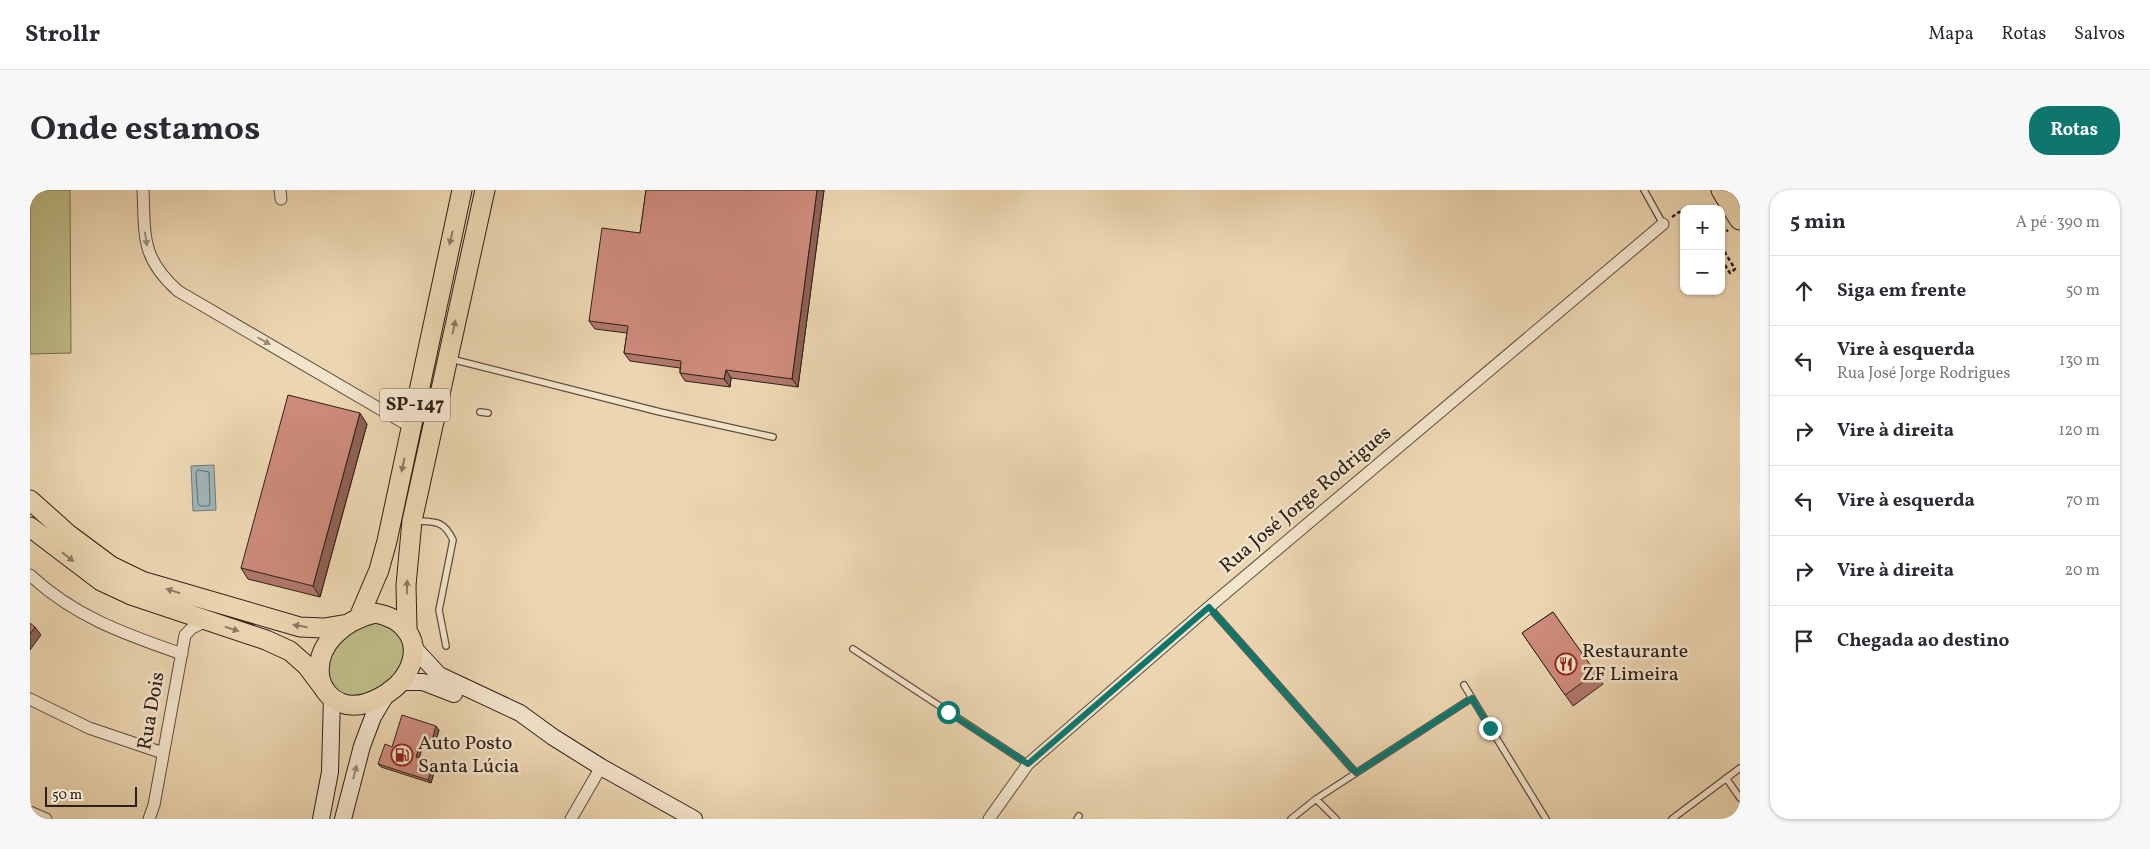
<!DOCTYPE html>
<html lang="pt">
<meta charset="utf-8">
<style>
:root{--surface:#fff;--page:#f7f7f7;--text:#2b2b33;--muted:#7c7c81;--line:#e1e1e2;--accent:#0f766e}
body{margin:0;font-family:Vollkorn,serif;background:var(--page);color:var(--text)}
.controls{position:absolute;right:15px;top:15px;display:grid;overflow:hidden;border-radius:10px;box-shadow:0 1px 4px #0004}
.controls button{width:45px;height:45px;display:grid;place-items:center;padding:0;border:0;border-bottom:1px solid var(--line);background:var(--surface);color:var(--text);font:25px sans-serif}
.scale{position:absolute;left:15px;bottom:12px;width:92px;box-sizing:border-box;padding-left:5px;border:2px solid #2d2019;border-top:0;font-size:14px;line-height:18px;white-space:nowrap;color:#2d2019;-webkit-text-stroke:4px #f3e4cc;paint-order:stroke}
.stop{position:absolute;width:15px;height:15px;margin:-11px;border:4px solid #0f766e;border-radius:50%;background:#fff}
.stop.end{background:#0f766e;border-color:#fff;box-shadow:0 1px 5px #0008}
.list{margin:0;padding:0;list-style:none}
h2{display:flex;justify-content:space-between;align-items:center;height:65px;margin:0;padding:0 20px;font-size:21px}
h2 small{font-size:16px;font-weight:400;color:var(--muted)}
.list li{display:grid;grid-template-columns:32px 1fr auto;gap:15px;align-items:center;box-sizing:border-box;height:70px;padding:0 20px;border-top:1px solid var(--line)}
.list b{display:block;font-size:19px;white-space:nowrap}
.list p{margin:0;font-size:16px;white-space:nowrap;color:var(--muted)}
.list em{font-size:16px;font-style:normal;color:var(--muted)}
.icon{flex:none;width:28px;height:28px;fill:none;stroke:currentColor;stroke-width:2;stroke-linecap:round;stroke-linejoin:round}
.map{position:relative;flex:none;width:1710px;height:629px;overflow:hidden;border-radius:20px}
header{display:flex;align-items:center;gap:30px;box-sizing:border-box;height:70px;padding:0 25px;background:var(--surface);border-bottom:1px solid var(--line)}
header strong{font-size:24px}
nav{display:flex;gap:28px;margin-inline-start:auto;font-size:18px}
.intro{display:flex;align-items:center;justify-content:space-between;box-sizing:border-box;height:120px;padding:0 30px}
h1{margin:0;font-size:35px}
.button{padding:12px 22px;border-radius:20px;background:var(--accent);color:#fff;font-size:18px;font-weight:700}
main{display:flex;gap:30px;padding:0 30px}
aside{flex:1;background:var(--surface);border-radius:20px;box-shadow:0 1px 4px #0004}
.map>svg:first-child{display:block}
</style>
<header>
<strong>Strollr</strong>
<nav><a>Mapa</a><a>Rotas</a><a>Salvos</a></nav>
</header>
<div class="intro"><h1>Onde estamos</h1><a class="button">Rotas</a></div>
<main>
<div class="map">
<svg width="1710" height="629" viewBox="0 0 1710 629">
<rect width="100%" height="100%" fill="#ecd6b1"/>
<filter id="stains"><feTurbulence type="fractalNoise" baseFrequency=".004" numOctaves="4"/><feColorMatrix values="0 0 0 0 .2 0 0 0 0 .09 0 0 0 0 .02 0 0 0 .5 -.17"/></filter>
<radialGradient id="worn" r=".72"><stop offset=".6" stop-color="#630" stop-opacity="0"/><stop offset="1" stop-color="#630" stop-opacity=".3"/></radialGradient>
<path fill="#bebc87" stroke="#766e50" d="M0 0H40L41 163 0 164Z
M342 432C365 437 384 453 370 478 368 482 363 486 359 489 347 499 333 512 315 505 307 502 300 495 299 486 298 482 296 475 297 471 299 456 329 436 342 432Z"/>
<path fill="#9eb6b8" stroke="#717a78" d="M184 275 186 320 163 321 161 276Z"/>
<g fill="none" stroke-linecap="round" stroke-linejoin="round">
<path stroke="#666b68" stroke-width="1" d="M168 280 179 282 180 313 179 316H170L168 314 166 283Z"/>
<g stroke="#5d4e3f" stroke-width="8">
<path id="service" d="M1614 0 1633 34
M421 169 630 222 743 247
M450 222 458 223
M384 331C404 332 413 329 423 350L409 420 416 456
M1179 417 1326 583 1442 508
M823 459 998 574
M1434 495 1516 629
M1696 588 1710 608
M1286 609 1306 629
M1047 629 1049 626
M1261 629 1286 609 1326 583
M1642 629 1710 578"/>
</g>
<g stroke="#5d4e3f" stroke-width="13">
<path id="minor" d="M113 0C115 47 111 68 148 101L381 237
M250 0 251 9
M0 385C45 427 95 444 152 464
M0 509 59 538 133 563
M0 622 16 629
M119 629 124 615 155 445 162 438 178 430
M541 629 571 577
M959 629 998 574 1179 417 1633 34"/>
</g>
<g stroke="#2d2019" stroke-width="18">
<path id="secondary" d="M383 457 409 485 490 523 523 547 571 577 664 629
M369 492H393L424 504
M291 629 300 582 302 507
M313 629 332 556 343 527 359 500"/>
</g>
<g stroke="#2d2019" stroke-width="21">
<path id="trunk" d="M0 310 38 344 81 376 112 391 270 437 294 438 318 434
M0 337 71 391 101 405 236 450 260 461 277 476 292 496
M345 423C374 428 393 451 378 481 368 501 334 522 311 513 300 509 292 499 290 488 284 454 315 430 345 423Z
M329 427 349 380 357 351 432 0
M377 439 376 395 382 331 455 0"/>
</g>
<g stroke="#2d2019" stroke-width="23">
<path id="motorway" d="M1692 0 1710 29"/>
</g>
<path stroke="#2d2019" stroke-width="2.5" stroke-dasharray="4 2.5" stroke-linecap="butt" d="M1642 27 1649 22 1654 24
M1691 45 1698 40
M1691 56 1705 79 1700 83 1691 69"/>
<use href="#service" stroke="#f3e4cc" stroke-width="5.5"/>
<use href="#minor" stroke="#f3e4cc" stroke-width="11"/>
<use href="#secondary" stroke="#f3e4cc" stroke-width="16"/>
<use href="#trunk" stroke="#ecd6b1" stroke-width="19"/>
<use href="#motorway" stroke="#ecd6b1" stroke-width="21"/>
</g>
<path fill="#b1786b" stroke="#2d2019" d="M616 0H794L768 197 701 188 700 197 655 191 650 183V178L600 171 594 163 597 143 565 139 559 131 610 43Z
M337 234 290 407 218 389 211 378Z
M1523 422 1573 494 1543 516 1492 443Z
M409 540 405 553 395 550 389 568 404 573 406 576 401 593 351 577 348 574 362 557Z"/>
<path fill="#906157" stroke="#2d2019" d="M787 0H794L768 197 762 189Z
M696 180 701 188 700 197 694 189Z
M330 223 337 234 290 407 283 396Z
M5 437 11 445 0 460V444Z
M406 536 409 540 405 553 402 550Z
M393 547 395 550 388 571 386 567Z
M404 573 406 576 401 593 398 590Z"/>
<path fill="#ce8b7c" stroke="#2d2019" d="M616 0H787L762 189 696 180 694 189 650 183 651 171 594 163 598 136 559 131 572 38 610 43Z
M258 205 330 223 283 396 211 378Z
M1523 422 1566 483 1535 505 1492 443Z
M0 433 5 437 0 444Z
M372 525 406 536 402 550 393 547 386 567 404 573 398 590 348 574 355 554 362 557Z"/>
<defs><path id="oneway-solid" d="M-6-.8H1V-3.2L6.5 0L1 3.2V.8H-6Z" transform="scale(1.25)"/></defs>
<g fill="#8c7b65">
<use href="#oneway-solid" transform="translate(421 48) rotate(103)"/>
<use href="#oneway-solid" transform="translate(424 137) rotate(-78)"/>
<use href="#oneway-solid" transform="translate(373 275) rotate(102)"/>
<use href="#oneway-solid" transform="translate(38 367) rotate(38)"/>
<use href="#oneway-solid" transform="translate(377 397) rotate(-89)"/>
<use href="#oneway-solid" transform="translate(143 401) rotate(-163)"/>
<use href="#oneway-solid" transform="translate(270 436) rotate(-171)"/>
<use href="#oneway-solid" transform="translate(202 439) rotate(18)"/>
</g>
<g fill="#9a8c7b">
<use href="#oneway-solid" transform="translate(116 49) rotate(81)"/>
<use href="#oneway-solid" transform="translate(234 151) rotate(30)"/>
<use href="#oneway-solid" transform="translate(325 582) rotate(-76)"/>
</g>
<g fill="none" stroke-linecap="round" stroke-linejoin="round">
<path stroke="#0f766e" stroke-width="6" d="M918 522 998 574 1179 417 1326 583 1442 508 1460 538"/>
</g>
<defs>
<g id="restaurant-ring" transform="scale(1.125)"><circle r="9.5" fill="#f3e4cc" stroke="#8f2418" stroke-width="1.5"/><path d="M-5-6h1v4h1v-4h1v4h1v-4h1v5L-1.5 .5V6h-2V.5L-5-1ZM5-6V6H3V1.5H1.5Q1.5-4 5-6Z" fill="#8f2418"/></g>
<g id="fuel-ring" transform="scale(1.125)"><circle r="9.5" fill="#f3e4cc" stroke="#8f2418" stroke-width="1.5"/><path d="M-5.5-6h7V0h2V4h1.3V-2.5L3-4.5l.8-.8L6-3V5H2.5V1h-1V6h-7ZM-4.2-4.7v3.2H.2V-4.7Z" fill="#8f2418"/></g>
</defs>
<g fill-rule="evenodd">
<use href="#restaurant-ring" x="1536" y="474"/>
<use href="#fuel-ring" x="372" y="565"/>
</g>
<g text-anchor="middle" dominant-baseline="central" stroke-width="5" stroke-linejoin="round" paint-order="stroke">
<rect fill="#f3e4cc" stroke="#685b4f" stroke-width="1" x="350" y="198.5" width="70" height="33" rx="4"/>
<g font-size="19" font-weight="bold" fill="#2d2019">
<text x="385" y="215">SP-147</text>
</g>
<g font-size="20" fill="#2d2019" stroke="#f3e4cc">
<text transform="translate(1276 310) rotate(-40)">Rua José Jorge Rodrigues</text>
<text transform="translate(122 521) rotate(-80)">Rua Dois</text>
</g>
<g font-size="20" fill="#2d2019" stroke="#f3e4cc" text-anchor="start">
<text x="1552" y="462">Restaurante<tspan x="1552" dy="23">ZF Limeira</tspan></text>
<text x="388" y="554">Auto Posto<tspan x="388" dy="23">Santa Lúcia</tspan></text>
</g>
</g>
<rect width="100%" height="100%" filter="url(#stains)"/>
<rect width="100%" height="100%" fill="url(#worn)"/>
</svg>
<div class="controls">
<button>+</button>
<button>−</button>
</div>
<div class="scale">50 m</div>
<div class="stop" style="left:918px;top:522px"></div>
<div class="stop end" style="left:1460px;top:538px"></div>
</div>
<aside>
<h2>5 min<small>A pé · 390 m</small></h2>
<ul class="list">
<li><svg class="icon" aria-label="ahead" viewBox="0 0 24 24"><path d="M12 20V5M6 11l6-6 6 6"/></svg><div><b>Siga em frente</b></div><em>50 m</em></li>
<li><svg class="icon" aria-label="left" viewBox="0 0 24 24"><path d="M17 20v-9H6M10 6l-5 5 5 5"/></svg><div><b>Vire à esquerda</b><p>Rua José Jorge Rodrigues</p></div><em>130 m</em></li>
<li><svg class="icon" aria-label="right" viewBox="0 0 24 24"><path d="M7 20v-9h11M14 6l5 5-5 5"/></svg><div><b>Vire à direita</b></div><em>120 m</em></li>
<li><svg class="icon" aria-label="left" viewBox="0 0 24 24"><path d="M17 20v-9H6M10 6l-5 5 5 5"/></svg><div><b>Vire à esquerda</b></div><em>70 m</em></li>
<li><svg class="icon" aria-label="right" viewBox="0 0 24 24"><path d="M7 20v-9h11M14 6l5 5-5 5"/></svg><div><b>Vire à direita</b></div><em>20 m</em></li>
<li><svg class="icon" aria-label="arrive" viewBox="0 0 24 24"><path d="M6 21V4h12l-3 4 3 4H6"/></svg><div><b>Chegada ao destino</b></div></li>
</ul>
</aside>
</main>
